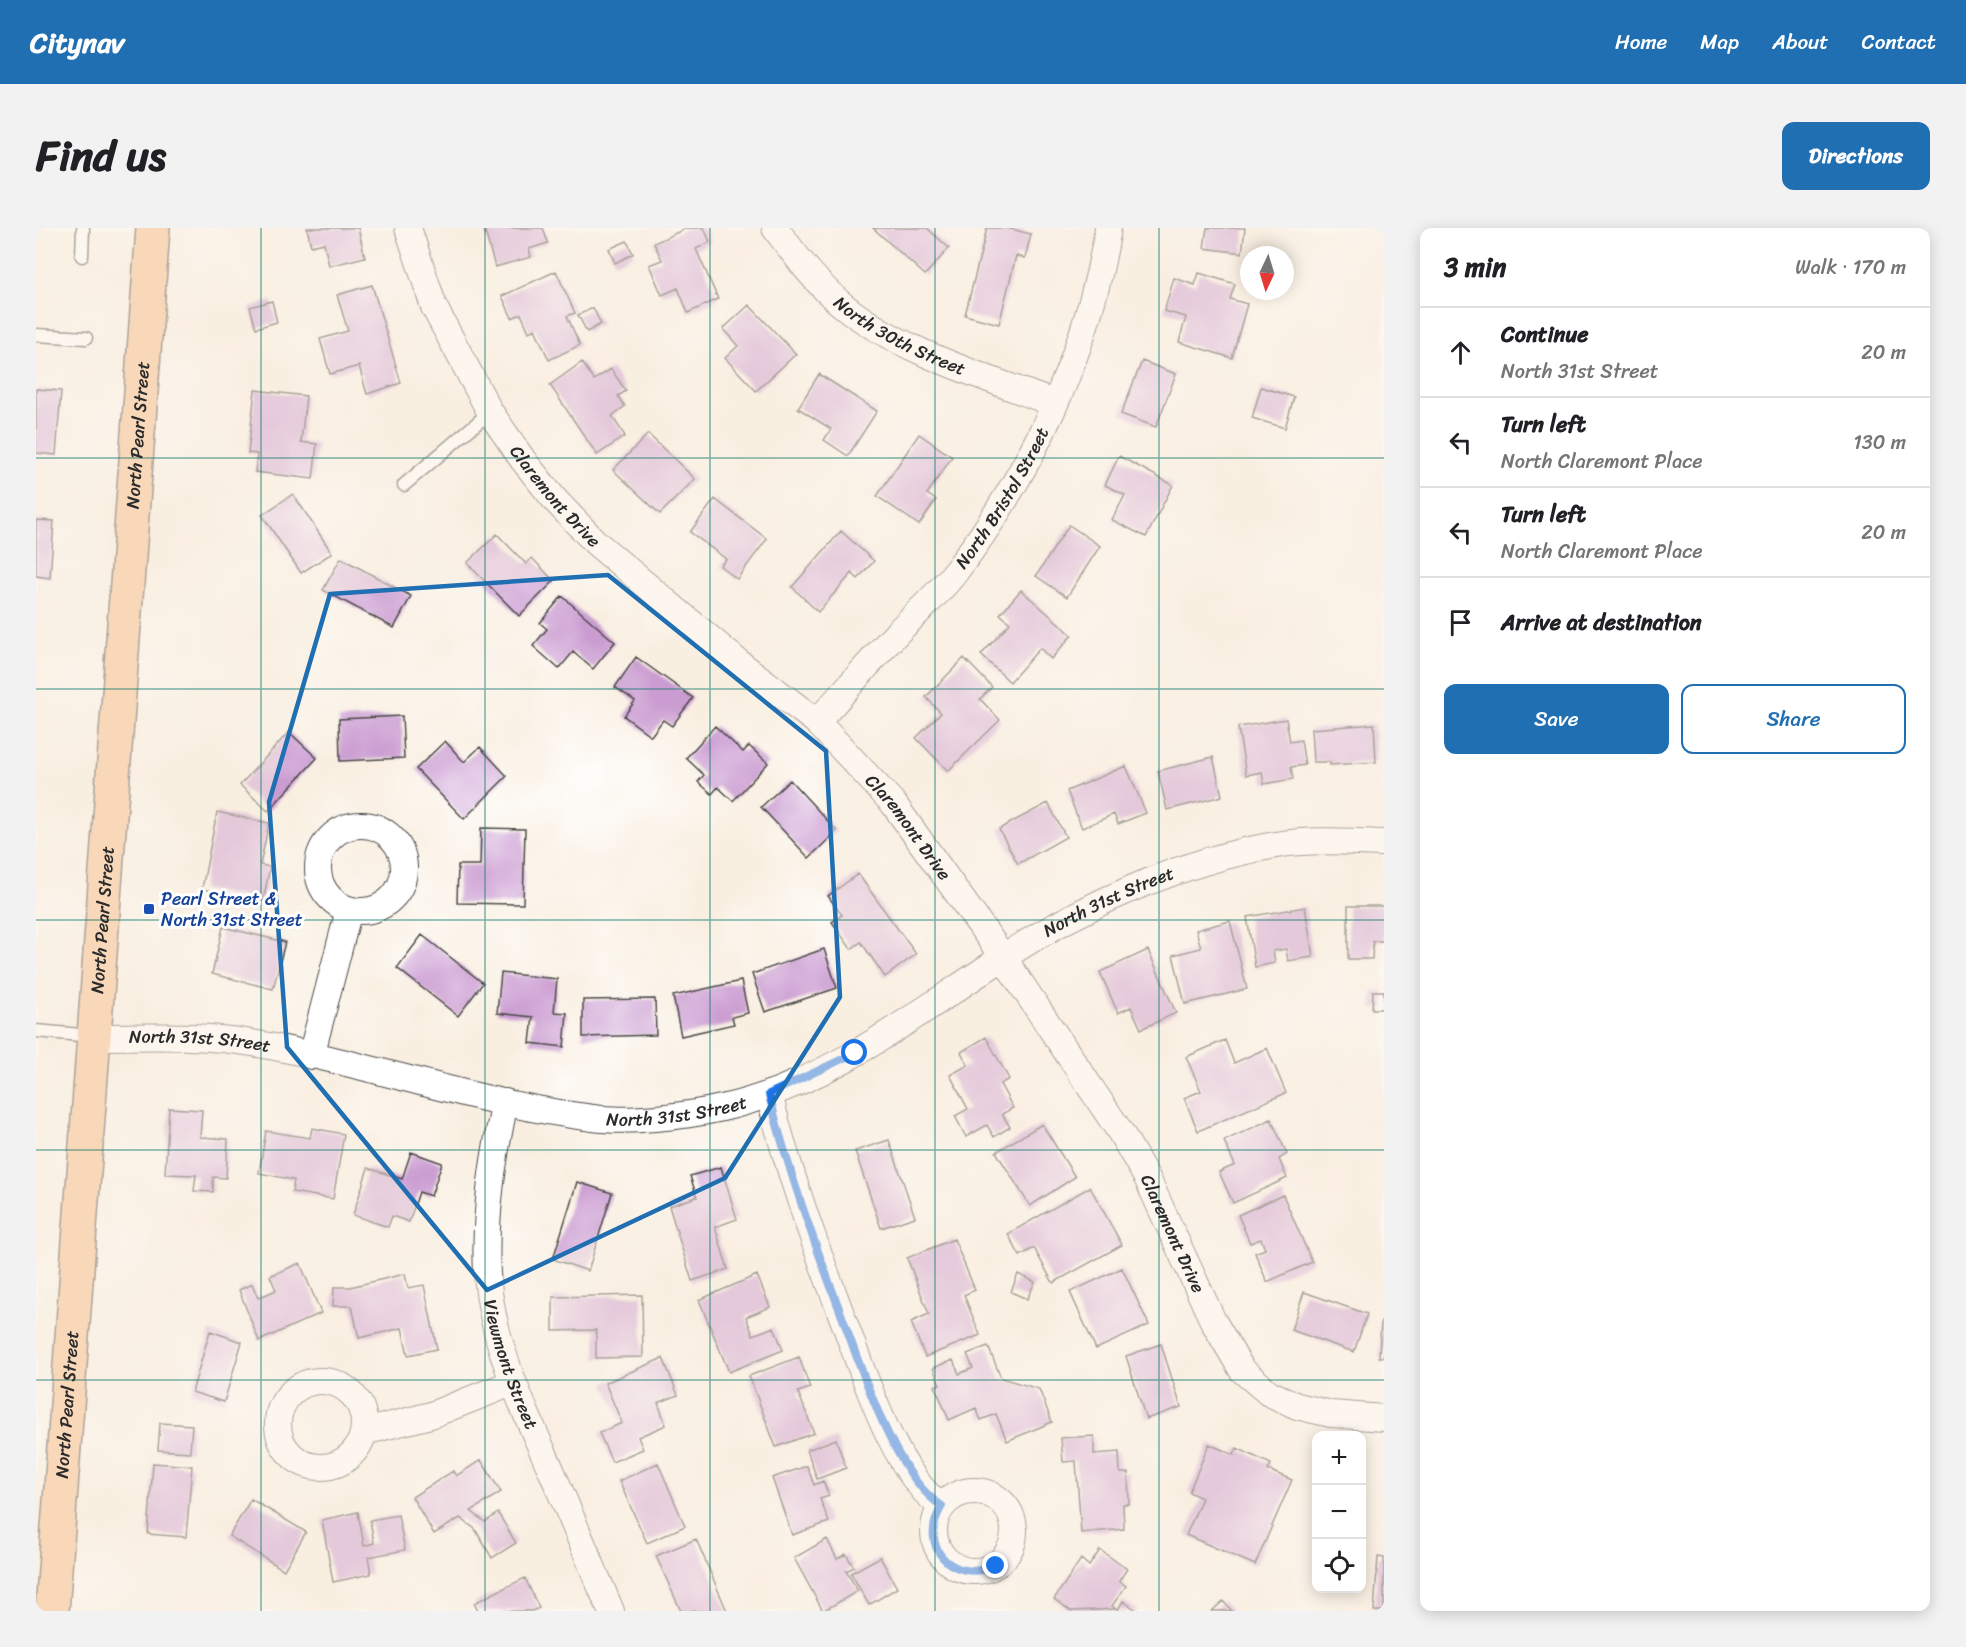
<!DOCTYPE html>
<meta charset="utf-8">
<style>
:root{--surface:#fff;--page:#f2f2f2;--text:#202124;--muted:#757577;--line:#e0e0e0;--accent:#1f6fb2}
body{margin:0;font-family:Sriracha,sans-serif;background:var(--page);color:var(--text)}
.controls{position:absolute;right:18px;bottom:18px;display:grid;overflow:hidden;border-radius:12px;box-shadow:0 3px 15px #0003}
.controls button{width:54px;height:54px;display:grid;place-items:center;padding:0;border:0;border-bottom:2px solid var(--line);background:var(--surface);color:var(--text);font:30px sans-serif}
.compass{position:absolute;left:1204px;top:18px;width:54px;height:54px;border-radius:50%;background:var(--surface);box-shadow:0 3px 15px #0003;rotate:184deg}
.stop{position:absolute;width:18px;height:18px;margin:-14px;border:4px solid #1a73e8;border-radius:50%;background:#fff}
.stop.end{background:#1a73e8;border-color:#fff;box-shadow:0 2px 6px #0008}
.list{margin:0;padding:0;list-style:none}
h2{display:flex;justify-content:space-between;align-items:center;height:78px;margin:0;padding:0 24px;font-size:26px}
h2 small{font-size:20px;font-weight:400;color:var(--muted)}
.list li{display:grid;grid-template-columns:39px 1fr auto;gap:18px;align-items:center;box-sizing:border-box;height:90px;padding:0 24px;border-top:2px solid var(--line)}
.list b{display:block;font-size:22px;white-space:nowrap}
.list p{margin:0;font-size:20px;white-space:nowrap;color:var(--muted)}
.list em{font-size:20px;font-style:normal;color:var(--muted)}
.actions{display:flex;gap:12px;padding:18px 24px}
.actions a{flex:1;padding:14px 0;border:2px solid var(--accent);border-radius:12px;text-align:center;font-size:21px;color:var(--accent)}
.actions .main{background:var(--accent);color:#fff}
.icon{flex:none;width:33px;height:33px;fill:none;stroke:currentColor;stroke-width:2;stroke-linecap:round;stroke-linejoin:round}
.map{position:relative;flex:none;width:1348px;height:1383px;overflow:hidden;border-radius:12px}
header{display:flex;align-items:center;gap:36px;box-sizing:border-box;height:84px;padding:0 30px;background:var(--accent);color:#fff}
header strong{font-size:28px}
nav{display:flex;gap:33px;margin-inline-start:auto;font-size:21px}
.intro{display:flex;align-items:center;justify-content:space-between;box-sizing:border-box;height:144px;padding:0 36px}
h1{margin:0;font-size:42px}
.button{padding:15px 27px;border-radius:12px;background:var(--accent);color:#fff;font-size:21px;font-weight:700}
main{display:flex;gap:36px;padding:0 36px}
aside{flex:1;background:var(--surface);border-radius:12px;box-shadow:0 3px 15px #0003}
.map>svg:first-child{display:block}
</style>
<header>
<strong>Citynav</strong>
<nav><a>Home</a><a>Map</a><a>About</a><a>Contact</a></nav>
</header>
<div class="intro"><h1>Find us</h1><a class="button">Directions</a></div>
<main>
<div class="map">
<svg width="1348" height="1383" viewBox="0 0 1348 1383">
<rect width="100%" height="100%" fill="#fff"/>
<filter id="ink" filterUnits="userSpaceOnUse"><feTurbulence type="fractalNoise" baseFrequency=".0167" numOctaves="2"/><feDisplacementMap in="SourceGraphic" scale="12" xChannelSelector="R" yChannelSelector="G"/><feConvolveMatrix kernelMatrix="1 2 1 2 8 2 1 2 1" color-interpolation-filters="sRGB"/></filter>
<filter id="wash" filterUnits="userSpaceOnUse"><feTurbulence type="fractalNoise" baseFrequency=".008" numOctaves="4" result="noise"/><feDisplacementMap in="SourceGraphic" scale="24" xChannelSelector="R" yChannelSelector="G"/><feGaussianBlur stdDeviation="1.35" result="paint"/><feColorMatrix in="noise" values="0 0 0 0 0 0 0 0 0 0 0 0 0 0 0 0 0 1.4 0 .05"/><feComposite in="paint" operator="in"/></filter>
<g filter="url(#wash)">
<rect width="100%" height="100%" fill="#f9efe1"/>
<g id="blocks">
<path fill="#cb9cd1" d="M271 0H322L329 29 293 38 288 15 275 18Z
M448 0H507L512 15 493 21 495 29 459 39Z
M651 0H668L674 14 660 21 682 71 652 85 642 60 626 67 613 37 626 32 618 15Z
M837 0H891L913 20 889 47Z
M951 0H971L995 6 989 30 980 28 963 96 929 87Z
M1171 0H1209L1206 25 1168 20Z
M591 13 597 26 579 35 573 21Z
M520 43 539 85 531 88 544 117 513 132 499 101 493 104 485 86 476 90 466 68Z
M1163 45 1199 56 1194 71 1211 76 1196 130 1143 114 1150 89 1128 83 1138 50 1159 57Z
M336 57 365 155 331 166 323 138 294 146 284 111 312 103 301 67Z
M236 73 241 94 220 100 214 79Z
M713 77 760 126 720 163 689 130 702 118 687 101Z
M557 80 565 96 551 104 542 87Z
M1106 133 1140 146 1120 199 1085 186Z
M546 134 558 152 575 141 590 163 582 168 589 178 576 188 589 208 561 227 514 157Z
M783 146 841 183 812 228 788 212 795 201 762 180Z
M1225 159 1258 169 1249 200 1216 190Z
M0 161 25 163 20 227 0 225Z
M219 162 270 168 265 214 281 216 277 251 219 244 221 226 212 225Z
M612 206 659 251 624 286 577 242Z
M883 206 916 229 891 266 900 272 883 297 841 268Z
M1083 228 1137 257 1110 309 1076 292 1089 267 1069 257Z
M257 266 296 325 265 345 226 287Z
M679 271 731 311 701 351 684 338 690 331 654 304Z
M0 292 18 293 14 350 0 348Z
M1033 297 1064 318 1031 369 1000 348Z
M805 303 838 333 822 351 816 345 782 384 756 359Z
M461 306 490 336 496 330 518 353 483 388 431 335Z
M305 330 375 368 358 400 287 362Z
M985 362 1036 407 1015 431 1004 420 974 454 945 427 974 395 964 386Z
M526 368 579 414 557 441 537 424 523 441 497 418 511 401 504 395Z
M600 429 657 470 636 498 627 492 615 508 588 488 599 473 579 459Z
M928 430 956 459 944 471 964 492 912 543 880 510 905 485 890 469Z
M366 488 368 530 304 533 303 491Z
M1250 491 1254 514 1265 512 1269 537 1255 539 1257 551 1228 556 1226 544 1210 547 1202 499Z
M1338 496 1340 534 1294 537V534H1277L1275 501Z
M679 498 707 524 713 518 732 535 697 573 682 559 676 566 662 554 668 547 650 530Z
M253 504 281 530 232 583 204 557Z
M409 513 428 534 444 519 471 548 428 591 380 541Z
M1177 529 1186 568 1131 582 1122 543Z
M1090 538 1110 585 1082 596 1078 586 1046 600 1031 563Z
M754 552 801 603 773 630 725 579Z
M1012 575 1030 609 982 636 963 601Z
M181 584 233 595 224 637 234 639 227 673 166 661Z
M445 600 489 601 487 676 421 675 422 637H444Z
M822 646 880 726 849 749 825 714 815 721 796 694 806 687 792 668Z
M1312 678H1348V713H1337L1336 731H1312Z
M1269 679 1277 729 1252 733 1250 721 1237 723 1239 735 1219 739 1211 689Z
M1194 693 1211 761 1149 776 1137 727 1165 720 1160 702Z
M187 699 249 714 237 761 176 746Z
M386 707 447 755 422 788 361 740Z
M788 721 801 760 729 784 716 746Z
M1112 722 1140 785 1105 801 1095 779 1082 785 1064 744Z
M465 745 521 751 518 784 531 785 528 819 494 815 497 789 461 785Z
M705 753 712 785 696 789 698 796 645 808 637 768Z
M1337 763H1348V781H1336Z
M619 771 620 807 547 809V772Z
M950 809 973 851 964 856 977 880 966 886 974 899 958 909 951 897 930 909 919 888 932 881 914 847 932 837 925 824Z
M1189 812 1198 835 1231 820 1250 865 1162 903 1148 870 1165 863 1150 829Z
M133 880 166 882 164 909 192 911 190 950 177 949V964L158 963 160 947 129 946Z
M1235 891 1251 926 1243 931 1251 950 1197 975 1183 944 1199 937 1188 913Z
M1006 896 1039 949 994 978 960 924Z
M276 900 308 906 297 971 256 964 258 952 223 945 230 903 274 910Z
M853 912 879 989 845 1000 819 923Z
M375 924 406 935 395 968 383 964 373 994 356 988 352 999 317 987 332 940 366 951Z
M685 939 701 991 679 999 692 1041 656 1053 633 978 661 969 654 948Z
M541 954 576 965 552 1043 517 1031Z
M1054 959 1086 1017 1017 1055 998 1020 984 1028 972 1006Z
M1247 967 1276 1034 1231 1054 1219 1025 1229 1021 1225 1011 1214 1015 1202 987Z
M918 1011 939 1062 928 1067 944 1107 889 1129 875 1094 893 1086 871 1030Z
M264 1035 285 1085 223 1113 203 1062 216 1056 222 1070 240 1062 234 1048Z
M1086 1040 1113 1097 1060 1121 1034 1064Z
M369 1046 372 1060 388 1057 401 1121 372 1127 366 1100 323 1110 316 1078H297L298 1059H314Z
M982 1046 999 1054 991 1071 975 1064Z
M721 1047 734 1079 710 1089 717 1107 738 1099 747 1122 693 1144 663 1072Z
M1268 1064 1331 1086 1318 1124 1255 1102Z
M606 1067 607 1129 560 1130V1102L517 1103V1069Z
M1345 1094 1348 1095V1129H1343Z
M174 1103 206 1114 188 1174 156 1164Z
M1125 1116 1145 1179 1110 1191 1090 1128Z
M952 1118 965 1150 1003 1161 1016 1194 971 1213 960 1186 945 1192 940 1180 913 1192 899 1158 904 1156 897 1140 917 1132 923 1146 937 1140 931 1126Z
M763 1129 774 1160 762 1164 778 1205 740 1219 713 1148Z
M627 1130 642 1167 622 1175 630 1197 602 1209 607 1221 576 1234 563 1205 586 1195 569 1155Z
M124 1195 156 1197 154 1224 122 1222Z
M1058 1208V1226L1083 1224 1084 1245H1092L1093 1276H1087L1088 1301 1045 1305 1040 1233 1027 1234 1025 1210Z
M800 1211 810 1240 781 1251 771 1222Z
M1173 1216 1198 1227 1201 1220 1235 1236 1232 1242 1256 1252 1219 1337 1150 1307 1166 1270 1153 1264Z
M445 1232 465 1264 435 1283 449 1294 462 1285 480 1315 456 1330 439 1301 424 1290 398 1306 376 1269 417 1243 420 1248Z
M117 1235 156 1238 150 1309 112 1306Z
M622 1235 649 1298 611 1315 583 1253Z
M771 1238 778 1257 787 1253 793 1268 784 1271 793 1294 756 1307 736 1250Z
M215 1271 270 1304 248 1342 193 1308Z
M322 1284 328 1318 338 1315 334 1292 362 1287 369 1322 332 1329 335 1346 297 1354 286 1292Z
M660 1311 691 1383H645L620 1328Z
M791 1311 801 1331 810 1326 818 1339 810 1343 822 1363 787 1383 758 1330Z
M1064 1322 1091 1341 1083 1353 1090 1358 1076 1378 1080 1381 1035 1383 1018 1371 1045 1331 1053 1338Z
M844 1329 861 1360 833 1377 815 1345Z
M1342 1329 1348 1330V1383H1338Z
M489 1350 503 1380 496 1383H442L438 1375Z
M1087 1373 1102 1383H1081Z
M1187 1373 1196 1383H1176Z"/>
</g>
</g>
<g filter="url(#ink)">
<use href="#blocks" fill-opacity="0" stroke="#4a4846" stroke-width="1.5"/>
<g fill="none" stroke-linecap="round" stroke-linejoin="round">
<g stroke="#4a4846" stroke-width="15">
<path id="service" d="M46 28 47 0
M0 107 50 110
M368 257 454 184
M0 803 56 808"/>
</g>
<g stroke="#4a4846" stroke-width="28">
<g id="minor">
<path id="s1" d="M372 0 398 79 454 184 487 232 519 272 560 315 702 434 781 494 857 575 967 729 1085 905 1111 950 1177 1093 1206 1142 1233 1165 1261 1178 1295 1186 1348 1190"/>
<path id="s2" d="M739 0C760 28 781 57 809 79 866 124 950 149 1017 175"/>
<path id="s3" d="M781 494C807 465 833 435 860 406 880 385 903 366 920 343 995 245 1053 122 1072 0"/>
<circle cx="325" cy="640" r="43"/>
<path id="s4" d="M59 809C111 809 165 806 216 815 331 834 441 876 557 890 594 895 650 888 686 880 789 857 876 789 963 732 1045 678 1148 631 1246 616 1279 611 1314 614 1348 615"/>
<path d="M275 828 313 682"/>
<path d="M733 866C752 943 779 1017 807 1091 826 1141 860 1250 906 1278"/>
<path id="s5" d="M469 874C457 931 448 987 451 1046 456 1116 488 1181 516 1244 536 1290 555 1337 575 1383"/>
<circle cx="285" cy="1196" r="43"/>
<path d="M328 1204 395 1187 476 1155"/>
<circle cx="938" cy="1303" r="40"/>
</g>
</g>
<g stroke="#4a4846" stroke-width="36">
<g id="primary">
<path id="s6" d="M16 1383 117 0"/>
</g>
</g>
<use href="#service" stroke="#fff" stroke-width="12"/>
<use href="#minor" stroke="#fff" stroke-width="26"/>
<use href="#primary" stroke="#f8bd89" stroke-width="33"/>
</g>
</g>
<g fill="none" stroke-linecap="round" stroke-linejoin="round" filter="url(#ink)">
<path stroke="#1a73e8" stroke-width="8" d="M819 825 733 866C752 943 779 1017 807 1091 826 1142 859 1249 906 1278 881 1319 916 1356 960 1338"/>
</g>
<path d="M0 0H1348V1383H0ZM572 347 790 523 804 769 689 950 451 1062 251 819 233 574 294 366Z" fill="#f9efe1" fill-opacity=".55" fill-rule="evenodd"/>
<path fill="none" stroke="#1f6fb2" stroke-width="4.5" stroke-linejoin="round" d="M572 347 790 523 804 769 689 950 451 1062 251 819 233 574 294 366Z"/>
<path fill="none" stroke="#0f766e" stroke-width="1.5" stroke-opacity="0.55" d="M225 0V1383M449 0V1383M674 0V1383M899 0V1383M1123 0V1383M0 230H1348M0 461H1348M0 692H1348M0 922H1348M0 1152H1348"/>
<rect fill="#1a4fb4" stroke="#fff" stroke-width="2" x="107" y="675" width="12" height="12" rx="3"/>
<g text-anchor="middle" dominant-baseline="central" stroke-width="6" stroke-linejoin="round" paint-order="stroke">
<g font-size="18" fill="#2b2b2b" stroke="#fff">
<text stroke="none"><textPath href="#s2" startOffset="168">North 30th Street</textPath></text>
<text stroke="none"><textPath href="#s6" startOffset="1179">North Pearl Street</textPath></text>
<text stroke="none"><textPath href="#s1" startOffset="309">Claremont Drive</textPath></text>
<text stroke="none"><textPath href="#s3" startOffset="292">North Bristol Street</textPath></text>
<text stroke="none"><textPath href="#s1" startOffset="795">Claremont Drive</textPath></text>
<text stroke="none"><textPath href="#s4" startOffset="1077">North 31st Street</textPath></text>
<text stroke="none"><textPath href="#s6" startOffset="693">North Pearl Street</textPath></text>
<text stroke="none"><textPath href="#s4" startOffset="105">North 31st Street</textPath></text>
<text stroke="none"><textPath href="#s4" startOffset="591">North 31st Street</textPath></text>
<text stroke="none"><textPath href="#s1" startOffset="1281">Claremont Drive</textPath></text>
<text stroke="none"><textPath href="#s5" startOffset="267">Viewmont Street</textPath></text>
<text stroke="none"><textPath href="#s6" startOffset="207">North Pearl Street</textPath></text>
</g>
<g font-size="18" fill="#164399" stroke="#fff" text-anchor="start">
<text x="125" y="671">Pearl Street &amp;<tspan x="125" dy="21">North 31st Street</tspan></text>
</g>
</g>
</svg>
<div class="controls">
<button>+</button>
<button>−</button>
<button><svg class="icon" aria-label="locate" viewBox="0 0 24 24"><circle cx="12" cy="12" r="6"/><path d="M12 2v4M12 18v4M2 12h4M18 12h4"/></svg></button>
</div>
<svg class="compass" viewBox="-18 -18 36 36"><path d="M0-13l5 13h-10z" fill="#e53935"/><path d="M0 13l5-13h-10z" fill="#757577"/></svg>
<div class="stop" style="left:819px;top:825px"></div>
<div class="stop end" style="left:960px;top:1338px"></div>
</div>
<aside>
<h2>3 min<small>Walk · 170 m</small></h2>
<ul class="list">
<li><svg class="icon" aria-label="ahead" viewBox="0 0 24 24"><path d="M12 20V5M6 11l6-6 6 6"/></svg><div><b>Continue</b><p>North 31st Street</p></div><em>20 m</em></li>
<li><svg class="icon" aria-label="left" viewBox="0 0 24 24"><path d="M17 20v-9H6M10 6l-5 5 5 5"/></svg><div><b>Turn left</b><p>North Claremont Place</p></div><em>130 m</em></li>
<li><svg class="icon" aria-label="left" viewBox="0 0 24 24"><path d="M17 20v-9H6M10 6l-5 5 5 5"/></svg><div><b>Turn left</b><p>North Claremont Place</p></div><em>20 m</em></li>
<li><svg class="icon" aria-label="arrive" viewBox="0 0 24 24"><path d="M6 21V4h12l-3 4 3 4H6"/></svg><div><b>Arrive at destination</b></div></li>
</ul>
<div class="actions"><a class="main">Save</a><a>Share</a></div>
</aside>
</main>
